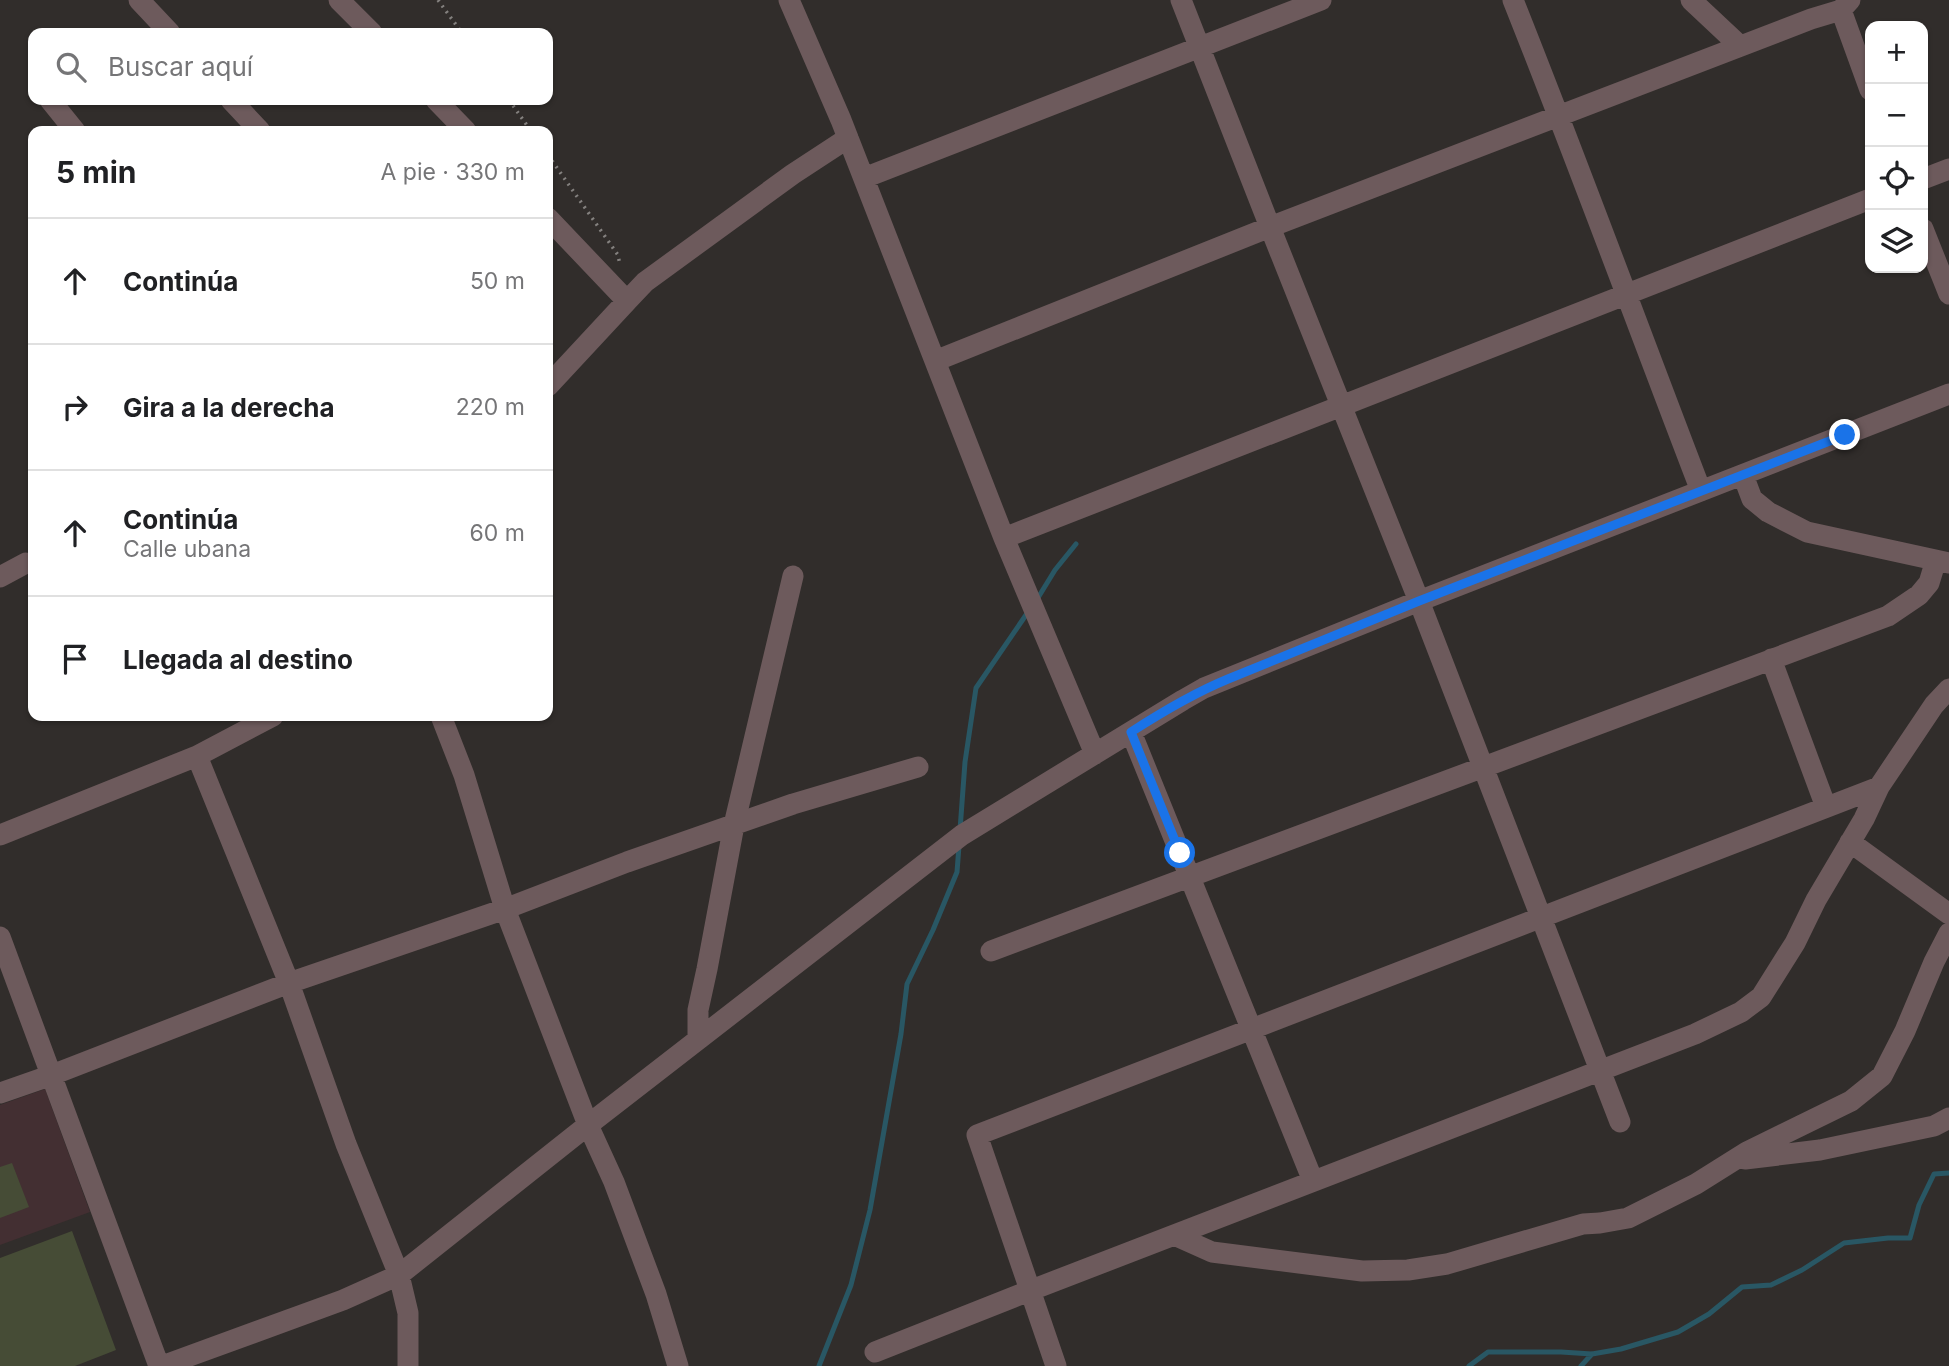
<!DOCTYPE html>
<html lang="es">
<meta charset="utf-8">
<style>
:root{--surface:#fff;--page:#f6f6f6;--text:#202124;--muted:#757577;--line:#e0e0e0}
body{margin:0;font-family:Inter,sans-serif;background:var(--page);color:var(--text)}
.controls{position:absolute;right:21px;top:21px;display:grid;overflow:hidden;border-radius:14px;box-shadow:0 2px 5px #0004}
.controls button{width:63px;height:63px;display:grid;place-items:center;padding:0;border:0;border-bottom:2px solid var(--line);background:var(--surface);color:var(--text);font:35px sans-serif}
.stop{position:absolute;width:21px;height:21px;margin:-16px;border:5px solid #1a73e8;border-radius:50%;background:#fff}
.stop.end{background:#1a73e8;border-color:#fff;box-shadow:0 2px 7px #0008}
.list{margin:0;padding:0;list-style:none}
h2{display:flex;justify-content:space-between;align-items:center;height:91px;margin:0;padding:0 28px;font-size:30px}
h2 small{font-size:23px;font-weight:400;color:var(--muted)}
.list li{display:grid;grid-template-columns:46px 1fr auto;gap:21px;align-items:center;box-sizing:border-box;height:126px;padding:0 28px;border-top:2px solid var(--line)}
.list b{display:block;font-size:26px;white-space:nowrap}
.list p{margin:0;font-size:23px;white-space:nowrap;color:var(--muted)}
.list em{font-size:23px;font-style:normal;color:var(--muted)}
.icon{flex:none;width:38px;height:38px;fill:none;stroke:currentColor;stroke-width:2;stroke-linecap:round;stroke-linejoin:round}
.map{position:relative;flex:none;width:1949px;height:1366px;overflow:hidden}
.search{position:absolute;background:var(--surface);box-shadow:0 2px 5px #0004;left:28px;top:28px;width:525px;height:77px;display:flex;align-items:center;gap:18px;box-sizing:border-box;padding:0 24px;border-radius:14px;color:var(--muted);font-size:26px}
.panel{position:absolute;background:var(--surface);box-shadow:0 2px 5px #0004;left:28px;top:126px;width:525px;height:595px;border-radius:14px}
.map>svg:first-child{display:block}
</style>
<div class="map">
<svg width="1949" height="1366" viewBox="0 0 1949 1366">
<rect width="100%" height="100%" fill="#312d2b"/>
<path fill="#432f32" d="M45 1089 90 1212 0 1245V1105Z"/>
<path fill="#464c36" d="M12 1163 29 1207 0 1218V1167Z
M72 1231 116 1350 75 1366H0V1258Z"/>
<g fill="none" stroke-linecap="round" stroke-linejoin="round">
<path stroke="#295764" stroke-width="5" d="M1036 601 1055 570 1076 544
M960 830 965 762 976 688 1028 612
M819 1366 851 1285 870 1210 901 1034 907 984 933 930 957 872 959 846
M1469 1366 1488 1352H1561L1592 1354 1621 1349 1678 1332 1709 1314 1742 1287 1771 1285 1802 1270 1844 1243 1888 1238H1910L1919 1205 1934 1174 1949 1173
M1581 1366 1592 1354"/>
<path stroke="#84817f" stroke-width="3.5" stroke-dasharray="2 5" stroke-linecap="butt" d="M438 0 462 33
M509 100 531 131
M548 155 618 255 620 265"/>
<path stroke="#6d5a5c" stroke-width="21" d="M139 0 170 33
M339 0 372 33
M789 0 841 120 1004 538 1095 754
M1181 0 1270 227 1419 601 1620 1122
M1513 0C1578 163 1638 327 1701 491
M1691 0 1740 46
M1841 10 1870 90
M50 100 75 131
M231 100 260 131
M436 100 466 131
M864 178 1321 0
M1923 179 1949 169
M548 218 627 301 645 282 793 174 848 138
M1923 229 1949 294
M935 361 1270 227 1811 19 1841 10 1850 0
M548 386 627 301
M1743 475 1752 499 1768 512 1807 532 1949 563
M1004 538 1870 199
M0 577 26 563
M1771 659 1826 807
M441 716 464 775 505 909 588 1125 614 1182 656 1294 678 1366
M1131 732 1313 1181
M197 756 289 983 346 1144 399 1275 408 1313V1366
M0 835 197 756 273 716
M1850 842 1949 914
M0 937 159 1366
M991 951 1888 616 1919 595 1929 583 1936 560
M698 1039V1010L707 969 734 825 793 576
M0 1093 52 1075 289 983 505 909 627 862 793 804 918 767
M1745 1159 1820 1150 1934 1126 1949 1118
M1174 1235 1212 1252 1362 1271 1408 1270 1447 1264 1583 1224 1600 1223 1628 1218 1696 1184 1747 1152 1851 1101 1882 1076 1905 1031 1934 962 1949 933
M875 1352 1029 1291 1695 1034 1741 1012 1761 997 1795 943 1816 900 1864 819 1879 787 1934 705 1949 689
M162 1366 343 1300 399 1275 588 1125 962 835 1183 700 1204 688 1419 601 1949 394
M1056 1366 977 1135 1879 787"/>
</g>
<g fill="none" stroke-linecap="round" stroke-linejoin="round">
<path stroke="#1a73e8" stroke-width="9" d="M1180 853 1131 732C1162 712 1194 693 1228 679L1419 601 1845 435"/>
</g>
</svg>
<div class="controls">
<button>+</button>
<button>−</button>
<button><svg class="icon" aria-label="locate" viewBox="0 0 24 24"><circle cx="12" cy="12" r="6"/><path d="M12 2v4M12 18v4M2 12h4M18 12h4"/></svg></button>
<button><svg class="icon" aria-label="layers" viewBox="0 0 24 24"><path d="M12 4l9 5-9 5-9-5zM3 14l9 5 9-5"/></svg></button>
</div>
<div class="stop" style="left:1180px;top:853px"></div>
<div class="stop end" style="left:1845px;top:435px"></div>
<div class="search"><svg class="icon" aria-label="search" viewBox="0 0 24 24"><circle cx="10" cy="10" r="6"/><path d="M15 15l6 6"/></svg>Buscar aquí</div>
<section class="panel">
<h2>5 min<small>A pie · 330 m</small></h2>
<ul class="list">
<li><svg class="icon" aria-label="ahead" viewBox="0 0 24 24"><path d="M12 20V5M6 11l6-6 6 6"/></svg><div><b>Continúa</b></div><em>50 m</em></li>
<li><svg class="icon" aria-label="right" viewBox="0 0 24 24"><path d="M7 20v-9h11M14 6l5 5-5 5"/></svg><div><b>Gira a la derecha</b></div><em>220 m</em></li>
<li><svg class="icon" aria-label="ahead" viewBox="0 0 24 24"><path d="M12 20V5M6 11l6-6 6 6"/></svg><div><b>Continúa</b><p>Calle ubana</p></div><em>60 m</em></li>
<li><svg class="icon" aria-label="arrive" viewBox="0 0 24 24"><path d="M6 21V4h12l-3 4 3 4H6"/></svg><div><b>Llegada al destino</b></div></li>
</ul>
</section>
</div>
